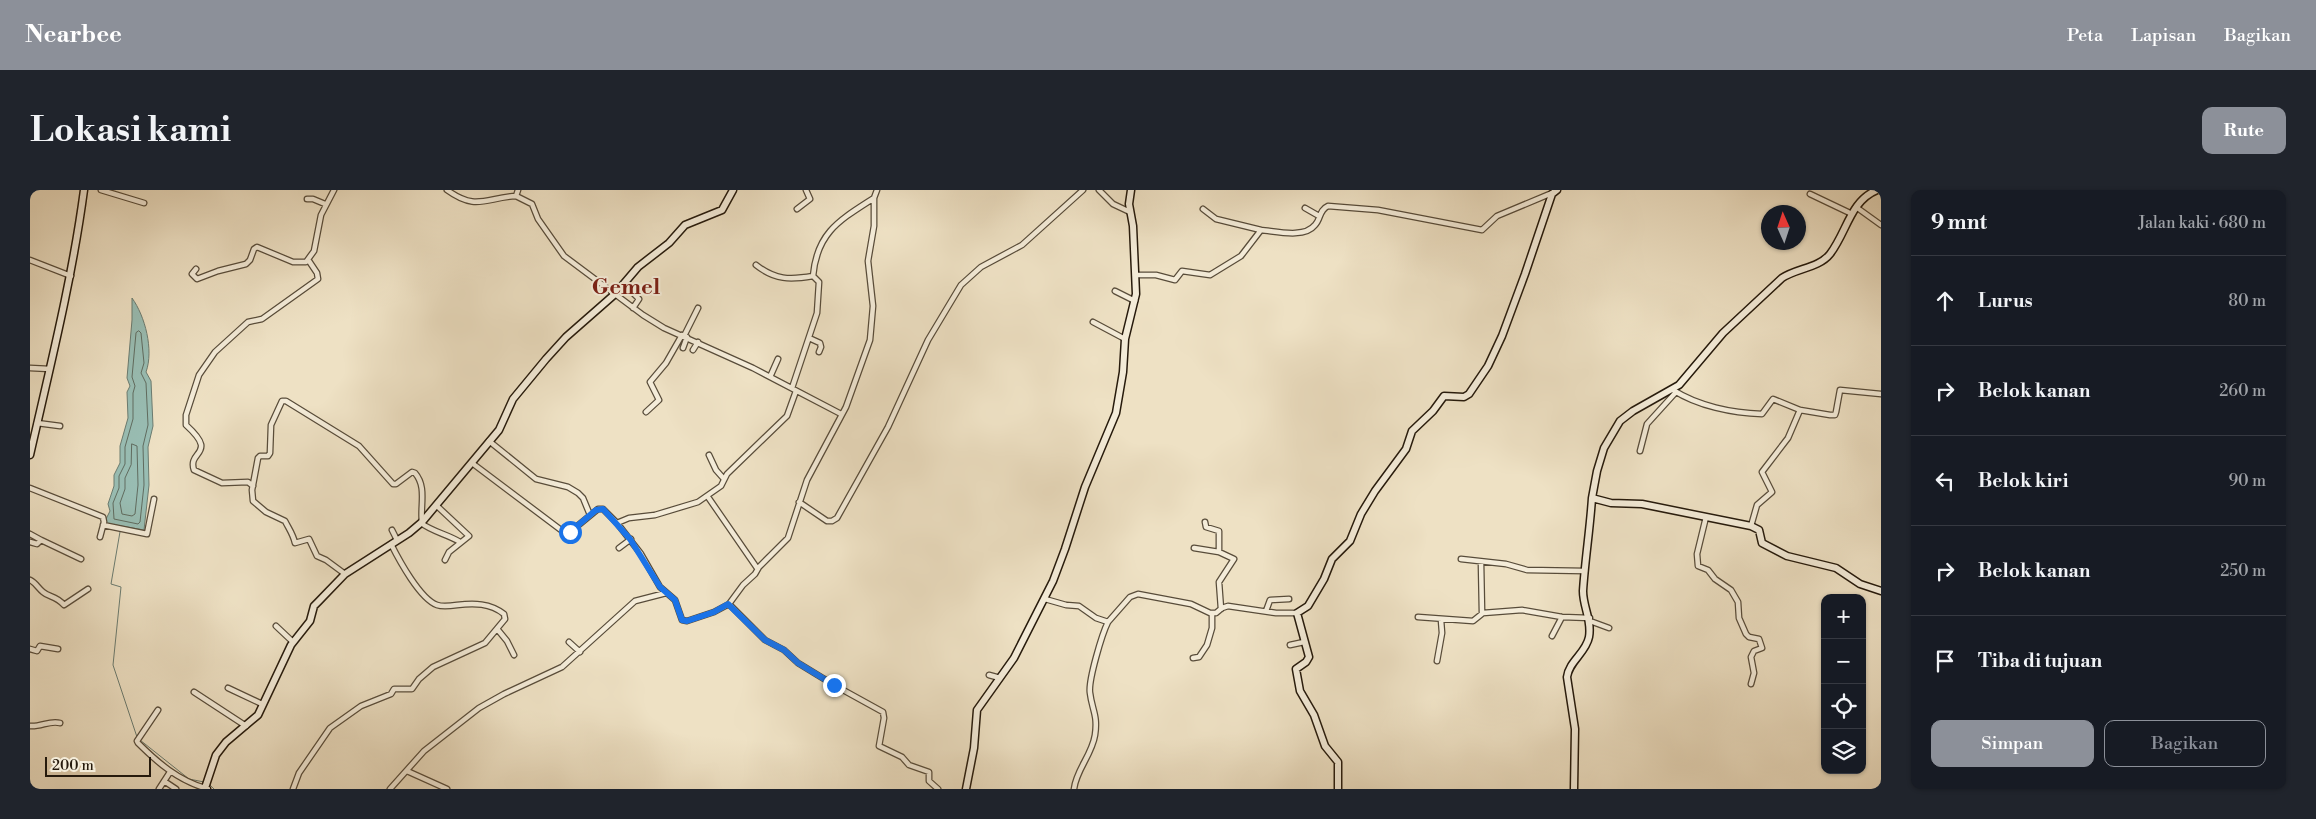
<!DOCTYPE html>
<html lang="id">
<meta charset="utf-8">
<style>
:root{--surface:#171b24;--page:#20242c;--text:#f1f3f6;--muted:#9ea1a6;--line:#363941;--accent:#8c9099}
body{margin:0;font-family:"Libre Bodoni",serif;background:var(--page);color:var(--text)}
.controls{position:absolute;right:15px;bottom:15px;display:grid;overflow:hidden;border-radius:10px;box-shadow:0 1px 4px #0004}
.controls button{width:45px;height:45px;display:grid;place-items:center;padding:0;border:0;border-bottom:1px solid var(--line);background:var(--surface);color:var(--text);font:25px sans-serif}
.compass{position:absolute;left:1731px;top:15px;width:45px;height:45px;border-radius:50%;background:var(--surface);box-shadow:0 1px 4px #0004;rotate:357deg}
.scale{position:absolute;left:15px;bottom:12px;width:106px;box-sizing:border-box;padding-left:5px;border:2px solid #261a0c;border-top:0;font-size:14px;line-height:18px;white-space:nowrap;color:#261a0c;-webkit-text-stroke:4px #f4ecd9;paint-order:stroke}
.stop{position:absolute;width:15px;height:15px;margin:-11px;border:4px solid #1a73e8;border-radius:50%;background:#fff}
.stop.end{background:#1a73e8;border-color:#fff;box-shadow:0 1px 5px #0008}
.list{margin:0;padding:0;list-style:none}
h2{display:flex;justify-content:space-between;align-items:center;height:65px;margin:0;padding:0 20px;font-size:21px}
h2 small{font-size:16px;font-weight:400;color:var(--muted)}
.list li{display:grid;grid-template-columns:32px 1fr auto;gap:15px;align-items:center;box-sizing:border-box;height:90px;padding:0 20px;border-top:1px solid var(--line)}
.list b{display:block;font-size:19px;white-space:nowrap}
.list em{font-size:16px;font-style:normal;color:var(--muted)}
.actions{display:flex;gap:10px;padding:15px 20px}
.actions a{flex:1;padding:11px 0;border:1px solid var(--accent);border-radius:10px;text-align:center;font-size:18px;color:var(--accent)}
.actions .main{background:var(--accent);color:#fff}
.icon{flex:none;width:28px;height:28px;fill:none;stroke:currentColor;stroke-width:2;stroke-linecap:round;stroke-linejoin:round}
.map{position:relative;flex:none;width:1851px;height:599px;overflow:hidden;border-radius:10px}
header{display:flex;align-items:center;gap:30px;box-sizing:border-box;height:70px;padding:0 25px;background:var(--accent);color:#fff}
header strong{font-size:24px}
nav{display:flex;gap:28px;margin-inline-start:auto;font-size:18px}
.intro{display:flex;align-items:center;justify-content:space-between;box-sizing:border-box;height:120px;padding:0 30px}
h1{margin:0;font-size:35px}
.button{padding:12px 22px;border-radius:10px;background:var(--accent);color:#fff;font-size:18px;font-weight:700}
main{display:flex;gap:30px;padding:0 30px}
aside{flex:1;background:var(--surface);border-radius:10px;box-shadow:0 1px 4px #0004}
.map>svg:first-child{display:block}
</style>
<header>
<strong>Nearbee</strong>
<nav><a>Peta</a><a>Lapisan</a><a>Bagikan</a></nav>
</header>
<div class="intro"><h1>Lokasi kami</h1><a class="button">Rute</a></div>
<main>
<div class="map">
<svg width="1851" height="599" viewBox="0 0 1851 599">
<rect width="100%" height="100%" fill="#eee1c4"/>
<filter id="stains"><feTurbulence type="fractalNoise" baseFrequency=".004" numOctaves="4"/><feColorMatrix values="0 0 0 0 .2 0 0 0 0 .09 0 0 0 0 .02 0 0 0 .5 -.17"/></filter>
<radialGradient id="worn" r=".72"><stop offset=".6" stop-color="#630" stop-opacity="0"/><stop offset="1" stop-color="#630" stop-opacity=".3"/></radialGradient>
<path fill="#99beb4" stroke="#6b7c71" d="M102 108C115 126 124 160 116 182L121 191 123 236 118 257 119 295 114 340 74 333 80 321 78 314 84 296V285L90 273V256L98 228 97 202 100 196 97 188 102 130Z"/>
<g fill="none" stroke-linecap="round" stroke-linejoin="round">
<path stroke="#606c60" stroke-width="1" d="M109 141 111 143 114 173 111 183 116 193 118 235 113 256 114 295 110 332 108 334 84 329 83 313 89 298V286L95 274V257L103 229V203L105 196 102 187 106 143Z
M102 254 107 256 108 295 105 324 102 326 92 324 90 313 95 299V288L101 275Z"/>
<path stroke="#6b7c71" stroke-width="1" d="M91 336 81 394 91 397 83 475 107 547
M110 550 159 589 174 592
M180 595 184 599"/>
<g stroke="#584c3a" stroke-width="7">
<path id="street" d="M71 0 114 13
M417 0C446 21 455 8 486 6
M488 0 486 6 502 14 508 29 534 66 613 125 634 138 723 178 811 224
M1069 0 1083 14 1100 22
M1780 4 1822 24
M277 9H283L295 14
M1826 17 1851 35
M1275 18 1289 26
M767 19 780 9 776 0
M1173 19 1186 29 1231 40
M0 70 41 86
M726 75C745 90 760 90 783 86L789 92 787 123 762 198
M166 79 162 84 167 89 188 81 216 74 220 70 224 59 227 57 263 72H276L284 61 291 25 304 0
M1105 85H1126L1145 90 1152 81 1180 85 1211 66 1231 40C1245 41 1274 49 1285 35 1291 29 1289 20 1298 16L1348 20 1452 40 1467 26 1522 3
M783 86C787 42 810 30 844 8
M1085 101 1105 111
M602 102 609 109 603 118
M1063 132 1095 149
M654 146 668 118
M779 148 790 153 791 157 789 162
M653 158 657 147
M663 160 668 152
M0 178 20 179
M740 187 748 169
M1643 200C1668 216 1702 223 1732 224L1743 209 1770 220 1800 225H1805L1806 222 1810 200 1851 204
M616 222 629 210 620 192 636 173 652 145
M7 233 30 236
M459 251 506 289 538 297 548 303 553 308 560 325
M1610 261 1617 234 1646 202
M679 265 686 280 694 289
M442 273 535 343 540 342 568 319H573L587 333 599 328 625 325 668 312 691 296 697 284 757 226 766 201
M223 296 218 292 192 293 164 280C157 260 189 265 156 235V225L169 185 185 162 218 132 232 129 288 89 287 83 279 71
M0 298 73 327 74 332 70 347
M678 307 727 378
M769 312 797 331H802L807 328 858 237 898 150 931 95 951 77 992 55 1053 0
M407 316 439 346 419 362 415 370
M1676 327 1667 364 1668 376 1678 380 1685 389 1701 400 1708 412 1709 428 1716 444 1719 447 1729 449 1732 458 1724 461 1721 467 1724 483 1721 494
M1175 332 1176 337 1189 341V362
M391 333C403 342 417 344 430 352
M587 333 611 364 630 397 645 410 652 430 657 431 684 422 699 414 735 450 754 460 768 473 804 495 853 522 854 528 849 556 872 567 879 575 899 582V591L908 599
M73 335 117 344 124 309
M1721 336 1727 315 1742 302 1732 282 1758 248 1770 220
M362 340 367 350
M0 344 11 350 7 354 0 352
M11 350 51 369
M589 358 601 349
M1164 358 1189 362 1204 369 1189 392 1191 419
M1431 369 1476 374 1497 380 1555 381
M1451 372 1452 423
M315 384 296 370 287 366 279 349 265 353C263 344 259 339 255 331L236 322 223 311 222 300 228 268 230 266H238L240 263 241 235 252 211H256L329 256 363 294H366L382 282 385 283C397 297 390 315 392 332
M0 390C6 393 8 398 13 402 20 408 25 405 34 415L58 399
M1015 409 1036 415 1049 416 1066 428 1078 432 1100 407 1108 404 1161 414 1180 423H1186L1192 418 1198 416 1246 423H1267
M699 414 713 395 725 384 729 377 758 348 777 290 816 217 840 150 843 116 838 71 844 36V8L847 0
M1236 421 1240 410 1259 409
M1388 427 1443 431 1453 423 1492 420 1532 427 1560 428
M1560 431 1579 438
M246 436 263 452
M468 440 477 451 484 465
M1522 446 1532 427
M539 452 550 462
M1260 455 1274 452
M0 459 7 461 10 456 28 459
M1163 468 1169 467 1177 455 1182 438V423
M1407 471 1412 443 1411 430
M959 485 970 488
M198 498 232 514
M164 502 216 536
M128 520 107 551 108 553C128 573 148 590 175 598
M0 536C11 537 20 530 30 533
M377 581 417 599
M134 591 146 599
M129 599 140 582
M263 599 269 583 300 538 331 516 361 504 364 499H382L389 489 403 477 455 453 475 429 474 424C460 413 444 413 427 415 420 416 413 417 407 415 390 409 369 370 361 354
M360 599 394 561 449 518 474 504 532 477 605 411 636 403
M1044 599C1046 580 1062 565 1065 545 1068 525 1062 520 1060 503 1058 491 1072 444 1078 432"/>
</g>
<g stroke="#261a0c" stroke-width="9">
<path id="secondary" d="M0 265C20 177 42 90 54 0
M1562 308 1567 281 1574 258 1590 231 1603 221 1649 195 1693 143 1752 88C1767 78 1789 78 1800 64 1817 42 1820 11 1847 0
M177 599 175 598 186 565 196 552 228 525 261 455 280 431 284 416 288 412 315 384 379 343 392 332 469 240 483 209 516 169 536 147 585 104 608 77 639 53 655 35 692 20 703 0
M936 599 944 558 947 520 984 468 1023 391 1035 359 1055 297 1086 223 1093 182 1095 149 1106 104 1103 36 1099 14 1101 0
M1308 599V572L1295 556 1284 525 1270 501 1266 479 1276 472 1279 467 1267 423 1278 416 1294 389 1302 369 1320 351 1331 324 1345 301 1376 259 1382 241 1403 221 1414 206 1434 207 1439 204 1458 176 1472 146 1495 84 1522 4 1527 0
M1544 599 1545 539 1537 487C1539 471 1556 463 1559 447 1562 430 1553 417 1553 401 1555 370 1560 339 1562 308L1581 313 1612 314 1721 336 1729 340 1732 353 1757 366 1806 378 1830 394 1851 401"/>
</g>
<use href="#street" stroke="#f4ecd9" stroke-width="4.5"/>
<use href="#secondary" stroke="#f4ecd9" stroke-width="6"/>
</g>
<g fill="none" stroke-linecap="round" stroke-linejoin="round">
<path stroke="#1a73e8" stroke-width="6" d="M540 342 566 320 573 319 600 349 630 397 645 410 652 430 657 431 684 422 698 414 735 450 754 460 768 473 804 495"/>
</g>
<g text-anchor="middle" dominant-baseline="central" stroke-width="4" stroke-linejoin="round" paint-order="stroke">
<g font-size="22" font-weight="bold" fill="#7a1f14" stroke="#f4ecd9">
<text x="596" y="97">Gemel</text>
</g>
</g>
<rect width="100%" height="100%" filter="url(#stains)"/>
<rect width="100%" height="100%" fill="url(#worn)"/>
</svg>
<div class="controls">
<button>+</button>
<button>−</button>
<button><svg class="icon" aria-label="locate" viewBox="0 0 24 24"><circle cx="12" cy="12" r="6"/><path d="M12 2v4M12 18v4M2 12h4M18 12h4"/></svg></button>
<button><svg class="icon" aria-label="layers" viewBox="0 0 24 24"><path d="M12 4l9 5-9 5-9-5zM3 14l9 5 9-5"/></svg></button>
</div>
<svg class="compass" viewBox="-18 -18 36 36"><path d="M0-13l5 13h-10z" fill="#e53935"/><path d="M0 13l5-13h-10z" fill="#9ea1a6"/></svg>
<div class="scale">200 m</div>
<div class="stop" style="left:540px;top:342px"></div>
<div class="stop end" style="left:804px;top:495px"></div>
</div>
<aside>
<h2>9 mnt<small>Jalan kaki · 680 m</small></h2>
<ul class="list">
<li><svg class="icon" aria-label="ahead" viewBox="0 0 24 24"><path d="M12 20V5M6 11l6-6 6 6"/></svg><div><b>Lurus</b></div><em>80 m</em></li>
<li><svg class="icon" aria-label="right" viewBox="0 0 24 24"><path d="M7 20v-9h11M14 6l5 5-5 5"/></svg><div><b>Belok kanan</b></div><em>260 m</em></li>
<li><svg class="icon" aria-label="left" viewBox="0 0 24 24"><path d="M17 20v-9H6M10 6l-5 5 5 5"/></svg><div><b>Belok kiri</b></div><em>90 m</em></li>
<li><svg class="icon" aria-label="right" viewBox="0 0 24 24"><path d="M7 20v-9h11M14 6l5 5-5 5"/></svg><div><b>Belok kanan</b></div><em>250 m</em></li>
<li><svg class="icon" aria-label="arrive" viewBox="0 0 24 24"><path d="M6 21V4h12l-3 4 3 4H6"/></svg><div><b>Tiba di tujuan</b></div></li>
</ul>
<div class="actions"><a class="main">Simpan</a><a>Bagikan</a></div>
</aside>
</main>
